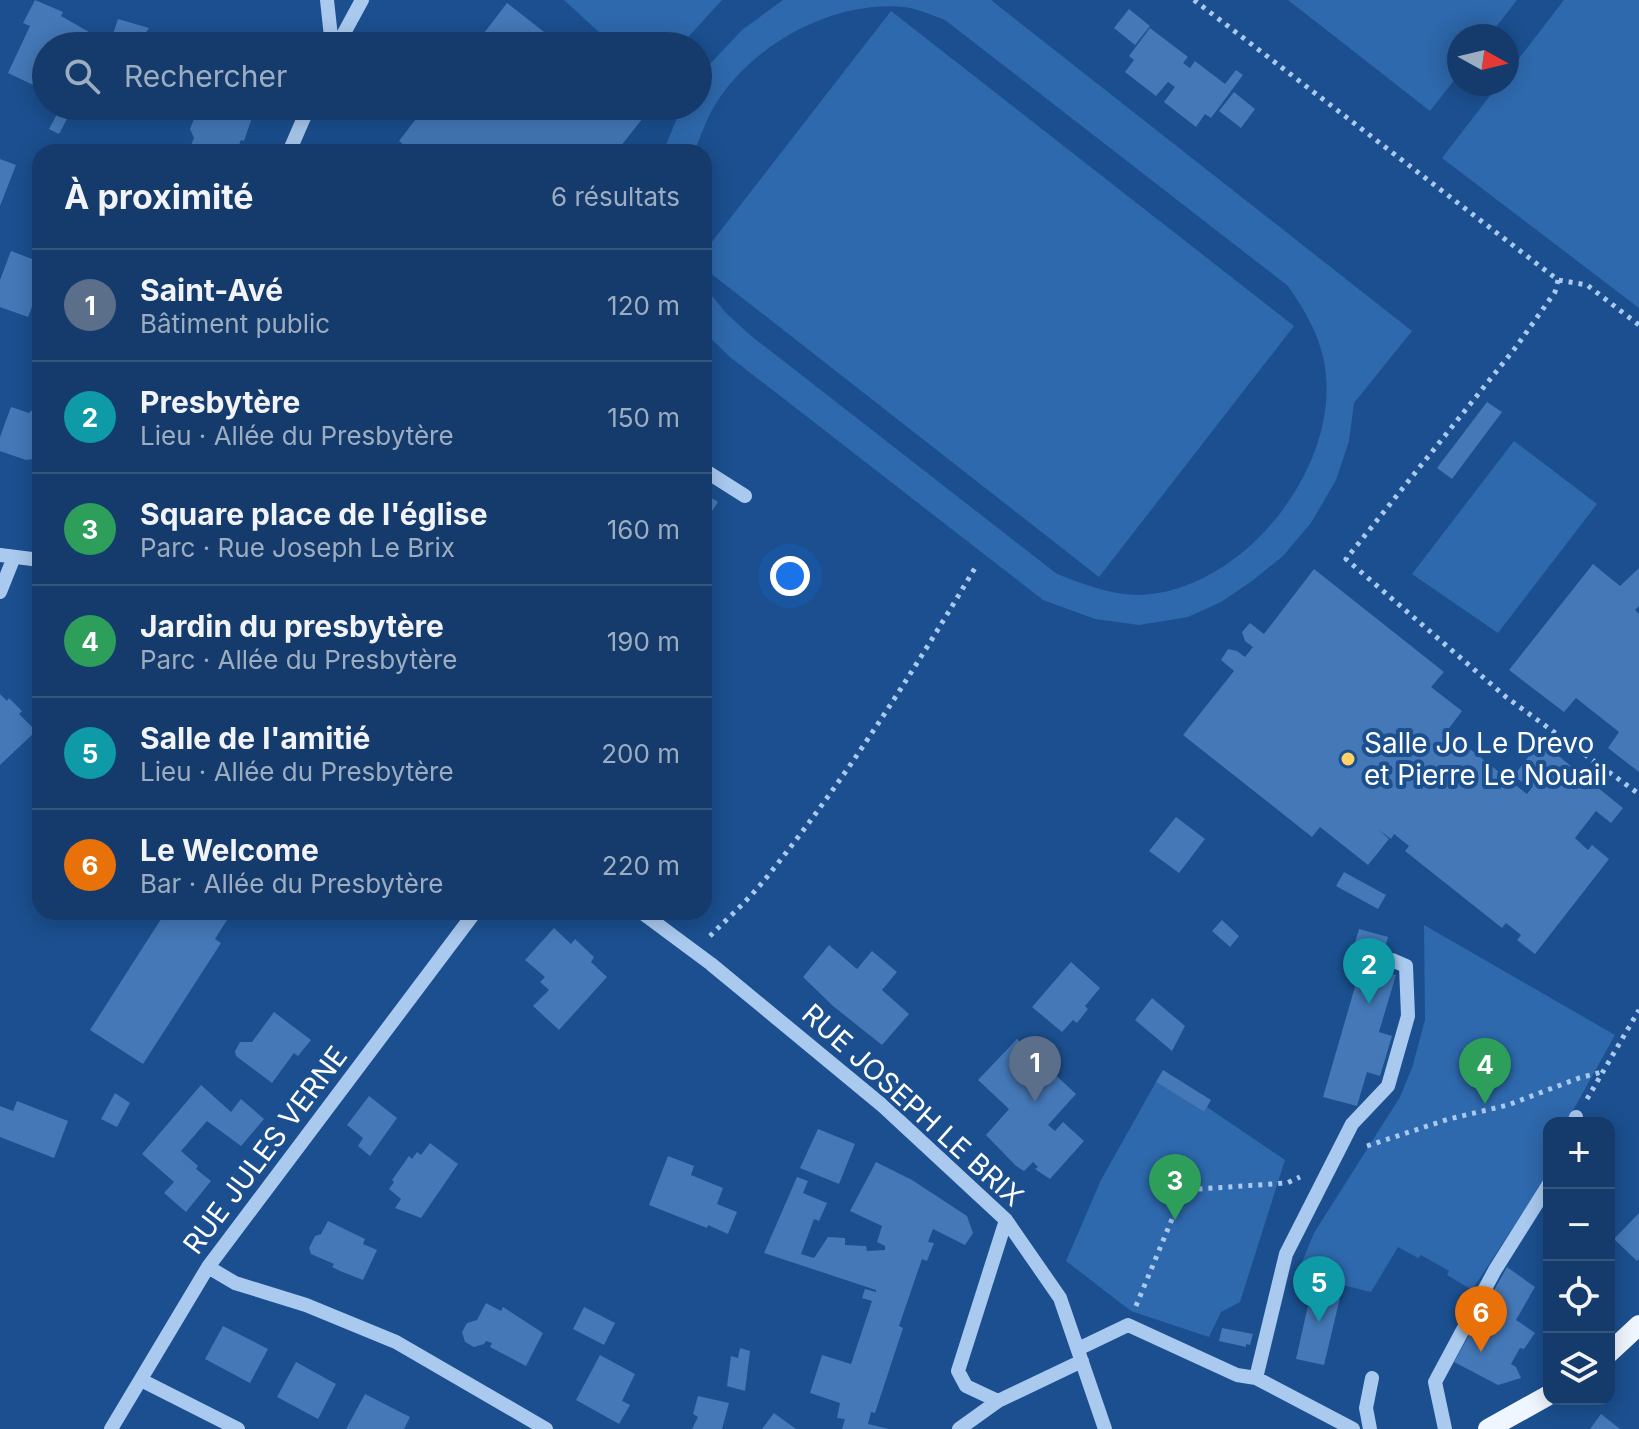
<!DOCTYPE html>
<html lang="fr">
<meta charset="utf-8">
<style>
:root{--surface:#143b6b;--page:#214673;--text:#f1f3f6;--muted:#9dadc1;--line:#33557e;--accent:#8bbbb9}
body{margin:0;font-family:Inter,sans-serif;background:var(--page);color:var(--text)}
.controls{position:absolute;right:24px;bottom:24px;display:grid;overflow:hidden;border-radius:16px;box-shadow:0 4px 20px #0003}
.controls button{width:72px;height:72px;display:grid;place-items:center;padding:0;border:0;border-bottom:2px solid var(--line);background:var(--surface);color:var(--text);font:40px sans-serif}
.compass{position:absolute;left:1447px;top:24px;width:72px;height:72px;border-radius:50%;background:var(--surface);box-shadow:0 4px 20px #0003;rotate:98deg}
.you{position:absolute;left:790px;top:576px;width:28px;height:28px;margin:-20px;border:6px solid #fff;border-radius:50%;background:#1a73e8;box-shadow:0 0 0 12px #1a73e833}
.badge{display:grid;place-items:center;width:52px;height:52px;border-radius:50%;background:var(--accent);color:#fff;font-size:26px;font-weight:700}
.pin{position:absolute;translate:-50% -66px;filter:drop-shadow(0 2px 4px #0008)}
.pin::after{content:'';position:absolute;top:42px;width:28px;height:24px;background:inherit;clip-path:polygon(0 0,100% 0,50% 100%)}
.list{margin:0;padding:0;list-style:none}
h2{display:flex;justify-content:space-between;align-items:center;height:104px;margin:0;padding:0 32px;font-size:34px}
h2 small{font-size:26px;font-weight:400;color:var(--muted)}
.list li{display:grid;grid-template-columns:52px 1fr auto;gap:24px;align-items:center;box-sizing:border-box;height:112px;padding:0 32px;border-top:2px solid var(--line)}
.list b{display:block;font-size:30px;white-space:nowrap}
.list p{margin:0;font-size:26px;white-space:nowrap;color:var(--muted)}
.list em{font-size:26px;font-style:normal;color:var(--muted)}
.icon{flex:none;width:44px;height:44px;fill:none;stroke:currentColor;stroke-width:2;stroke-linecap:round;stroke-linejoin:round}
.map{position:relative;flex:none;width:1639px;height:1429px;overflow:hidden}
.search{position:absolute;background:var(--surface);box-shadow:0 4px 20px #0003;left:32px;top:32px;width:680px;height:88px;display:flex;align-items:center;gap:20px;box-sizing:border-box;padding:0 28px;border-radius:44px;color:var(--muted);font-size:30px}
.panel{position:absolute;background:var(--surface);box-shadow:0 4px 20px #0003;left:32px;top:144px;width:680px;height:776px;border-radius:24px}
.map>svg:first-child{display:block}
</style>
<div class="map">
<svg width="1639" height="1429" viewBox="0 0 1639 1429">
<rect width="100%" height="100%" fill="#1b4f8f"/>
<path fill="#2e69ad" d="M564 0H722L680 46H614Z
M991 0 1412 331 1354 403 1349 441 1336 480 1311 523 1283 556 1252 581 1221 602 1188 617 1139 625 1095 619 1043 600 730 357 704 332V286L726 313 750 335 1057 574C1083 584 1111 595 1140 595 1246 591 1347 460 1323 357 1317 330 1303 308 1288 286L945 20C932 15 918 9 905 7 829 0 746 48 711 112 704 125 700 139 694 152H663L682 106H698V80L711 63 742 30 783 0Z
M1288 0H1517L1489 36H1459V74L1430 111Z
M1564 0H1639V308L1442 158 1499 84H1507V74Z
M891 11 1294 326 1099 577 704 268V252Z
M1514 441 1597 504 1498 633 1412 574Z
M1424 925 1615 1035 1566 1123H1549V1169L1544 1181 1472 1290 1447 1275 1449 1271 1421 1255 1418 1258 1398 1247 1371 1292 1297 1274 1314 1233 1400 1097 1412 1068 1425 1020Z
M1156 1082 1204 1112 1207 1107 1285 1160 1240 1302 1221 1312 1209 1337 1131 1311 1066 1261 1101 1180Z"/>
<path fill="#4478b7" d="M35 0 63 12 61 16 89 32 94 46H46V91L8 73 30 26 23 23Z
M507 3 562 46H474Z
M1129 9 1150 26 1135 45 1114 28Z
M118 19 149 28 136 46H109Z
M1150 28 1188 57 1183 63 1190 68 1195 61 1225 84 1236 70 1243 75 1211 118 1205 114 1196 127 1164 102 1175 87 1168 82 1156 96 1125 72 1134 60 1129 56Z
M1234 92 1255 109 1241 128 1219 111Z
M207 106H256L244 141 241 140 236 152H178L180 146 189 150 194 138 190 129 197 111 203 114Z
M416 106H639L647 113 616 152H413L399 141 422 111Z
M57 114 67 119 59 134 49 129Z
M0 159 16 165 0 206Z
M11 251 40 262V286L28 317 0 307V280Z
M40 402V458L26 460 0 451V437L11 407 29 413Z
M1487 402 1502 412 1452 479 1437 468Z
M704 493 718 502 704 523Z
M1593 564 1620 586 1639 568V606L1635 610 1639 614V772L1608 748 1619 732 1576 698 1564 712 1509 670Z
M1314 569 1444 672 1431 687 1462 711 1447 731 1527 794 1531 789 1514 776 1540 741 1623 808 1611 823 1596 811 1575 838 1588 850 1592 845 1609 859 1535 954 1517 940 1521 935 1506 923 1502 928 1405 851 1409 846 1394 834 1391 839 1379 830 1389 839 1368 865 1320 827 1312 837 1183 735 1234 671 1221 660 1228 649 1237 651 1245 657 1253 647 1245 641 1242 632 1250 623 1264 634Z
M0 694 7 701 9 698 22 711 19 714 36 731 0 765Z
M1176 817 1205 839 1179 873 1149 851Z
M1344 872 1386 895 1378 909 1336 886Z
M156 912H232L215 939 221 943 143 1064 90 1030 163 916Z
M1222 920 1239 936 1230 947 1212 931Z
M554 928 571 944 575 939 594 957 591 962 607 977 559 1030 533 1006 549 990 540 982 545 977 525 960Z
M1359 929 1388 937 1379 970 1396 975 1379 1032 1392 1036 1380 1076 1367 1072 1357 1106 1323 1097 1361 966 1349 963Z
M829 945 857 969 872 951 897 972 882 990 909 1014 882 1045 833 1006 803 977Z
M1071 962 1100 988 1085 1006 1088 1009 1077 1023 1073 1020 1062 1032 1032 1007Z
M1152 998 1185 1026 1172 1051 1135 1020Z
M274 1012 311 1040 298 1056 294 1053 272 1083 236 1056 235 1051 240 1042H252Z
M1017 1039 1076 1094 1048 1125 1055 1131 1063 1122 1084 1141 1050 1179 1035 1169 1038 1167 1033 1162 1024 1171 1016 1166 986 1135 1009 1109 978 1080Z
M1163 1070 1211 1100 1204 1112 1156 1082Z
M201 1085 231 1112 241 1099 264 1119 241 1146 207 1121 181 1151 198 1166 196 1169 211 1181 186 1212 164 1193 174 1182 142 1154Z
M115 1093 130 1103 117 1127 101 1119Z
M369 1096 397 1118 370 1156 358 1146 363 1138 347 1125Z
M17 1101 68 1121 54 1158 0 1137V1106L13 1111Z
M818 1129 855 1144 839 1184 800 1168Z
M430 1143 458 1164 421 1218 395 1208 401 1199 389 1189 394 1182 392 1180 409 1156 412 1159 417 1152 421 1155Z
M668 1156 694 1166 691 1175 723 1188 717 1204 737 1212 728 1234 708 1225 707 1228 649 1205Z
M876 1162 912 1180 967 1216 973 1233 965 1245 933 1229 928 1242 934 1243 927 1261 922 1259 899 1326 903 1328 875 1413 871 1412 868 1424 889 1429H842L845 1419 837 1418 840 1403 810 1393 822 1355 851 1364 872 1301 862 1298 865 1289 876 1292V1290L764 1253 797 1177 808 1181 803 1193 827 1203 819 1221 814 1219 801 1254 814 1258 828 1237 845 1238V1245L866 1246 867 1251 885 1250V1246L877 1242 882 1226 850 1211Z
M1639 1213V1259L1637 1261 1614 1239Z
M328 1221 365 1239 363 1244 377 1250 363 1280 340 1271 332 1267 334 1264 311 1254 309 1248 315 1236 321 1234Z
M1507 1267 1535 1287 1516 1320 1535 1333 1524 1349 1520 1348 1511 1364 1516 1367 1521 1378 1498 1385 1454 1362Z
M1314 1279 1343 1285 1324 1365 1296 1359Z
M486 1303 501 1311 503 1307 543 1333 526 1366 490 1347 492 1343 486 1341 484 1344 474 1347 465 1342 462 1332 467 1323 477 1320Z
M584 1307 615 1323 604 1345 573 1329Z
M223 1326 268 1349 250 1383 205 1359Z
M1222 1328 1253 1334 1250 1345 1246 1344V1347L1219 1341Z
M740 1348 750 1351 745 1391 727 1386 731 1356 738 1358Z
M600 1355 635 1374 622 1401 630 1405 619 1424 576 1400Z
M296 1362 336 1384 318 1419 277 1397Z
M365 1394 410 1417 404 1429H346Z
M698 1396 729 1403 722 1429H692L698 1417 693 1414Z
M774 1413 796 1429H762Z
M1601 1414 1620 1429H1590Z"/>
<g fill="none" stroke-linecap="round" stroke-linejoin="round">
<path stroke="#a9c9ee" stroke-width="5" stroke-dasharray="4 6" stroke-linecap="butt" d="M1194 0 1558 280 1587 285 1639 325
M1558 280 1555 292 1516 347 1346 559 1506 697 1639 794
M710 936C727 919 746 902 762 883 842 785 910 677 975 568
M1587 1099 1639 1010
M1367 1146 1449 1119 1508 1105 1579 1078 1602 1072
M1136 1306 1184 1190 1287 1183 1300 1177"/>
<path stroke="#a9c9ee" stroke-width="14" d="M327 0 332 46
M337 46 362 0
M289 152 309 106
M704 470 745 496
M0 555 40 560
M0 592 14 557
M641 912 711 964 883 1106 1006 1220 1060 1298 1105 1429
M1574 1123 1576 1117
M208 1267 235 1283 306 1305 396 1342 546 1429
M1078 1349 1128 1325 1237 1375 1256 1378
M141 1380 238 1429
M998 1401 966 1386 958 1371 1006 1220
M111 1429 208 1267 475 912
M959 1429 998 1401 1082 1361
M1353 1429 1256 1378 1286 1254 1352 1124 1388 1086 1408 1016 1406 966 1392 960
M1370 1429 1366 1408 1372 1378
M1445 1429 1435 1382 1495 1270 1549 1184"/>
<path stroke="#f0f6ff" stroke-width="20" d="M1609 1353 1639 1325
M1488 1429 1549 1395"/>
</g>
<circle fill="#ffd166" stroke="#1b4f8f" stroke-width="3" cx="1348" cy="759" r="8"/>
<g text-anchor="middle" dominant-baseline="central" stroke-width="8" stroke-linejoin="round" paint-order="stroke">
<g font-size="28" fill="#fff" stroke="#1b4f8f" text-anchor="start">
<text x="1364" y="743">Salle Jo Le Drevo<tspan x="1364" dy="32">et Pierre Le Nouail</tspan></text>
</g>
<g font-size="28" fill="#fff" stroke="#1b4f8f">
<text transform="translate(913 1105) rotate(42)">RUE JOSEPH LE BRIX</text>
<text transform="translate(265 1150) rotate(-53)">RUE JULES VERNE</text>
</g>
</g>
</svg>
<div class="controls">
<button>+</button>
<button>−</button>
<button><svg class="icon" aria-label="locate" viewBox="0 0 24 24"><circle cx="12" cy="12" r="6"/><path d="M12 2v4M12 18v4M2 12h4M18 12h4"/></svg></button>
<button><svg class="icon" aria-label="layers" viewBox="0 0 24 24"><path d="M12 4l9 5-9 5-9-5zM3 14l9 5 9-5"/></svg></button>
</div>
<svg class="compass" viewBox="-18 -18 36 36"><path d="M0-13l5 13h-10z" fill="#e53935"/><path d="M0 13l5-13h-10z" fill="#9dadc1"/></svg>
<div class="you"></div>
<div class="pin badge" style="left:1035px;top:1102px;background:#5c6f8a">1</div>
<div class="pin badge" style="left:1369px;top:1004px;background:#0f9aa8">2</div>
<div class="pin badge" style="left:1175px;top:1220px;background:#2e9e5b">3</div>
<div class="pin badge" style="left:1485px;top:1104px;background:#2e9e5b">4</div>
<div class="pin badge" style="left:1319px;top:1322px;background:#0f9aa8">5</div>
<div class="pin badge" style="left:1481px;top:1352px;background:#e8710a">6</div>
<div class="search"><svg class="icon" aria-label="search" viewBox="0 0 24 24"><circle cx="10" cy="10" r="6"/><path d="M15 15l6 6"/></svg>Rechercher</div>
<section class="panel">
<h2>À proximité<small>6 résultats</small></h2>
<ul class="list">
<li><span class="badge" style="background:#5c6f8a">1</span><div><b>Saint-Avé</b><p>Bâtiment public</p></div><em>120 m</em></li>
<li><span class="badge" style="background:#0f9aa8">2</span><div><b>Presbytère</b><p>Lieu · Allée du Presbytère</p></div><em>150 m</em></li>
<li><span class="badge" style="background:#2e9e5b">3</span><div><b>Square place de l'église</b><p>Parc · Rue Joseph Le Brix</p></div><em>160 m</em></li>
<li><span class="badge" style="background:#2e9e5b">4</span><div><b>Jardin du presbytère</b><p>Parc · Allée du Presbytère</p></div><em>190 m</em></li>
<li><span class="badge" style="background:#0f9aa8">5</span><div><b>Salle de l'amitié</b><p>Lieu · Allée du Presbytère</p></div><em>200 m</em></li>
<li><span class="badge" style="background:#e8710a">6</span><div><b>Le Welcome</b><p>Bar · Allée du Presbytère</p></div><em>220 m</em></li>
</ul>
</section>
</div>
